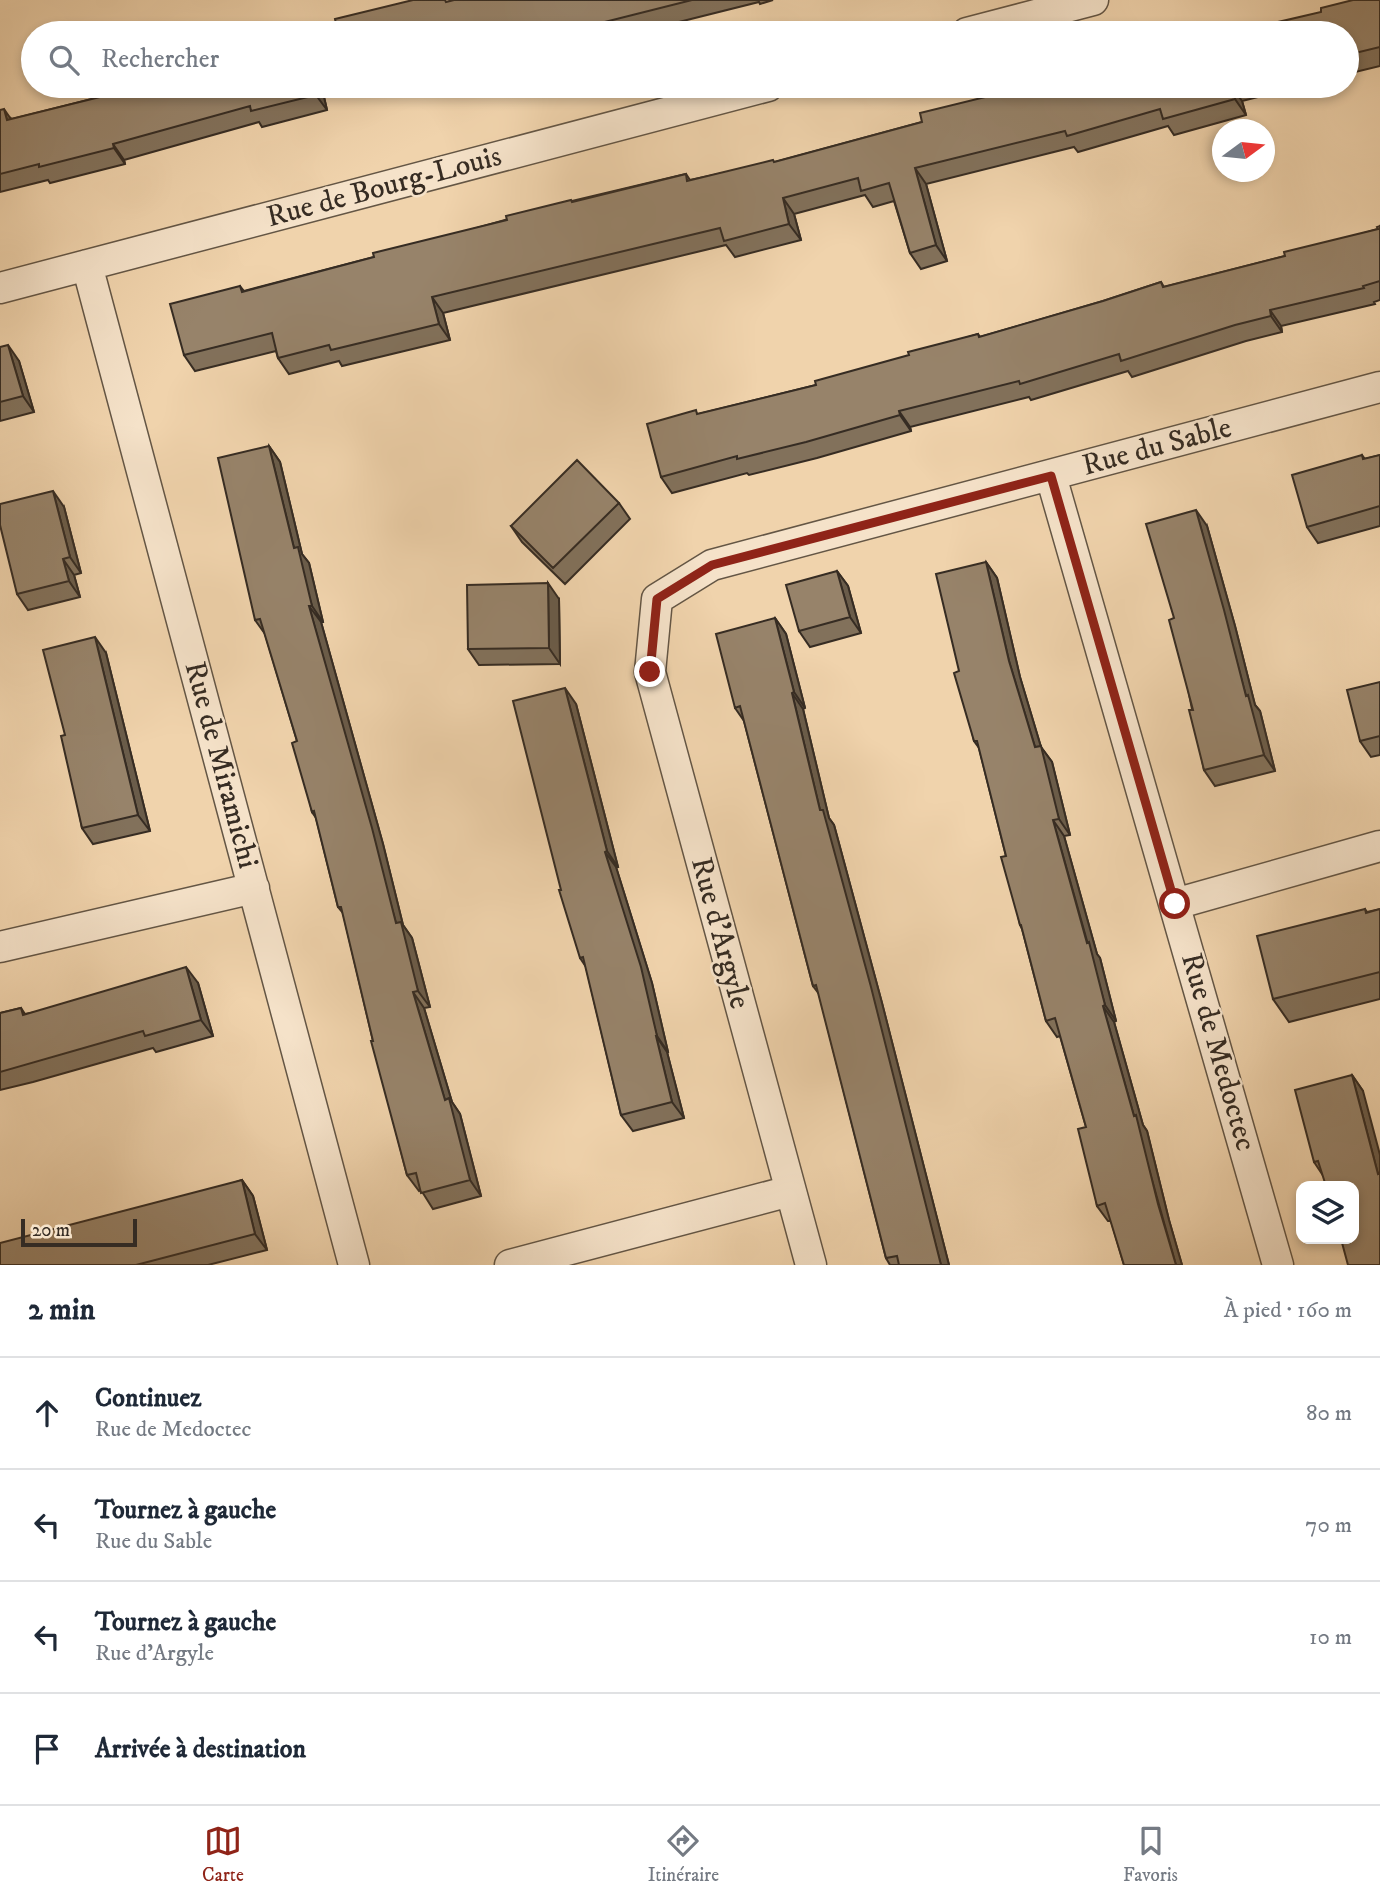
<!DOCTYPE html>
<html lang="fr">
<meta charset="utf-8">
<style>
:root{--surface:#fff;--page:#f2f2f3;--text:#1f2937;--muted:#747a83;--line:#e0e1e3;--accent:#8f2418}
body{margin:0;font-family:"IM FELL DW Pica",serif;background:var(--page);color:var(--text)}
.controls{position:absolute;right:21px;bottom:21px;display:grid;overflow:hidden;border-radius:14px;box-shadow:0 4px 10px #0003}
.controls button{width:63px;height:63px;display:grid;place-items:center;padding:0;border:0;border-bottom:2px solid var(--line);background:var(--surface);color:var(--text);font:35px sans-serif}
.compass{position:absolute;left:1212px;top:119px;width:63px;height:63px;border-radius:50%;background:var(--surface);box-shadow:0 4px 10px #0003;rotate:75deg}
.scale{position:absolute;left:21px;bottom:18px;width:116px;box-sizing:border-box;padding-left:7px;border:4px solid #362c23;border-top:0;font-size:19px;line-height:24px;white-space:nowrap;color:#362c23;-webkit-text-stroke:5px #f5e2c9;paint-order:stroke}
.stop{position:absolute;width:21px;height:21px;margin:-16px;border:5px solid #8f2418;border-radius:50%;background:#fff}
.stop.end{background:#8f2418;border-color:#fff;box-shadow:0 2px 7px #0008}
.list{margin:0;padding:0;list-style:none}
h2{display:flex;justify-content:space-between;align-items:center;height:91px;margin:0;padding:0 28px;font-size:30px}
h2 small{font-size:23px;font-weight:400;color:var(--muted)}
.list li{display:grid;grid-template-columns:46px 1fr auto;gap:21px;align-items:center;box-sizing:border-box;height:112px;padding:0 28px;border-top:2px solid var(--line)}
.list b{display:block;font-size:26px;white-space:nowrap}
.list p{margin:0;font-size:23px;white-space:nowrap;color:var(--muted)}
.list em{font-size:23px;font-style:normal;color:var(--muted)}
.icon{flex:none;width:38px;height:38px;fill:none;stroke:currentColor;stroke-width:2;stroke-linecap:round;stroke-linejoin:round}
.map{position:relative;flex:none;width:1380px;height:1265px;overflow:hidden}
.search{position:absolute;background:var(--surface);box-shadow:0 4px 10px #0003;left:21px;right:21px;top:21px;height:77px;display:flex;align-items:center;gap:18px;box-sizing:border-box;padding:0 24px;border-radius:38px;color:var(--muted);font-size:26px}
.sheet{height:539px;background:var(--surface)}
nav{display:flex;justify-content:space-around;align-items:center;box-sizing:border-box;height:98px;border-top:2px solid var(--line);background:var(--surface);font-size:19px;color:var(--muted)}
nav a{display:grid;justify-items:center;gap:4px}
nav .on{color:var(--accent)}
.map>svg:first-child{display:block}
</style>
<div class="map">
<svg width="1380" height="1265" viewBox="0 0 1380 1265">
<rect width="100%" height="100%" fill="#f0d3ac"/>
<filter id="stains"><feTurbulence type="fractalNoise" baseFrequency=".00286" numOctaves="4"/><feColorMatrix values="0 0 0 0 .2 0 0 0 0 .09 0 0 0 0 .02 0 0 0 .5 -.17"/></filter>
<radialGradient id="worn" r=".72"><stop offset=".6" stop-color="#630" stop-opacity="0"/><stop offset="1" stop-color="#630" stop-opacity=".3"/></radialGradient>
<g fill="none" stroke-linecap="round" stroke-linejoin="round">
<g stroke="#645645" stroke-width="33">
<path id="street" d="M967 33 1093 0
M87 265 354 1265
M0 288 768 86
M1051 476 1278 1265
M1175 904 1380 846
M0 947 254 888
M510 1265 790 1191
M811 1265 650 672 657 599 712 565 1380 387"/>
</g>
<use href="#street" stroke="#f5e2c9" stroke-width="30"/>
</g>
<path fill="#82715b" stroke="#362c23" stroke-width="2" d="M454 0H773L760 4 759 2 635 33H338Z
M1380 0V66L1347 74V33Z
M135 86H371L324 97 327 110 262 127 259 122 124 160 125 164 50 183 48 180 0 192V110L12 119 136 88Z
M1030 86H1302L1242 101 1246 115 1174 135 1168 126 1078 152 1074 147 926 184 947 261 921 269 910 253 894 201 873 207 865 195 794 214 801 240 735 257 726 245 443 313 450 340 342 366 339 361 289 374 278 358 276 351 195 371 184 355 240 286 244 291 374 257 572 201 686 174 690 180 775 162 922 122Z
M1380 226V300L1374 302 1375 304 1281 326 1282 332 1246 341 1132 377 1128 371 1031 400 1029 397 910 427 911 431 817 458 749 475 747 473 672 493 661 477 698 414 816 385 978 334 980 337 1103 301 1161 282 1164 287 1285 256 1378 229Z
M0 347 19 361 34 412 0 421Z
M269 446 280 462 302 554 309 563 323 622H321L383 844 403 925 412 938 430 1007 424 1008 452 1102 460 1114 481 1196 433 1209 421 1190 419 1191 407 1175 373 1041 343 913 338 907 316 818 312 812 297 741 265 634 255 620Z
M1362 455 1365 459 1380 455V526L1318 543 1307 527Z
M619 503 630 519 565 584 522 542 511 526Z
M64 507 81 573 74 575 80 597 28 610 17 594Z
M1207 526 1235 626 1255 705 1260 711 1275 771 1215 786 1204 770 1174 618Z
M986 562 997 578 1020 677 1041 747 1052 762 1070 835 1064 836 1097 954 1100 958 1116 1021 1114 1022 1143 1125 1147 1131 1169 1220 1182 1265H1124L1111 1221H1108L1097 1206 1086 1127 1060 1036 1057 1037 1046 1021 1022 929 1020 925 1006 856 979 748 974 741 959 671Z
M837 571 848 586 861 633 810 647 799 631Z
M559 599 560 664 479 665 468 649Z
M775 618 786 634 805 708 803 709 829 818 834 825 882 1003 949 1265H890L886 1258 819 994 813 986 744 721 735 708Z
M106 653 150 831 93 844 82 828 65 735Z
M1380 682V755L1371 757 1360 741Z
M576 704 618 867H616L652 983 668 1052H667L684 1118 633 1131 621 1115 586 967 580 958Z
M1365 909 1367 912 1380 909V999L1289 1022 1273 999Z
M198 983 213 1036 156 1052 153 1048 33 1082 0 1090V1013L21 1008 25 1014Z
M1352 1075 1363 1091 1322 1174 1314 1162Z
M242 1180 253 1196 267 1250 208 1265H0Z"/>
<path fill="#6a5c4a" stroke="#362c23" stroke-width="2" d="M314 86H316L324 97 327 110 316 95Z
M1231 86 1242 101 1246 115 1235 99Z
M4 109 15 125 7 120Z
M113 144 124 160 125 164 114 148Z
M915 168 926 184 947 261 936 245Z
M783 198 794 214 801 240 789 224Z
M432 297 443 313 450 340 439 324Z
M1270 310 1281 326 1282 332 1271 316Z
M8 345 19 361 34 412 23 396Z
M899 411 910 427 911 431 900 415Z
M269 446 280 462 302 554 309 563 323 622 312 606 294 548Z
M53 491 64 507 81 573 70 557Z
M1196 510 1207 526 1235 626 1255 705 1260 711 1275 771 1264 755 1246 696Z
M63 559 74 575 80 597 69 581Z
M986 562 997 578 1020 677 1041 747 1052 762 1070 835 1059 819 1035 747 1009 661Z
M837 571 848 586 861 633 850 617Z
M548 583 559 599 560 664 549 648Z
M309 606 321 622 383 844 403 925 412 938 430 1007 418 991 396 923Z
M775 618 786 634 805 708 794 692Z
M95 637 106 653 150 831 138 815Z
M565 688 576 704 618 867 607 851Z
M792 693 803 709 829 818 834 825 882 1003 949 1265H941L820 810Z
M1053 820 1064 836 1097 954 1100 958 1116 1021 1105 1005Z
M605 852 616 867 652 983 668 1052 657 1036Z
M186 967 198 983 213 1036 201 1020Z
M413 992 424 1008 452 1102 460 1114 481 1196 470 1180 445 1100Z
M1103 1006 1114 1022 1143 1125 1147 1131 1169 1220 1182 1265H1176Z
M656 1036 667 1052 684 1118 672 1102Z
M1352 1075 1363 1091 1380 1155V1177L1378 1174Z
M242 1180 253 1196 267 1250 255 1234Z"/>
<path fill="#97836a" stroke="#362c23" stroke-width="2" d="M413 0H445L446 2 454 0H692L561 33H547V31L537 33H338L335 19Z
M1353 0H1380V47L1347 55V33H1231L1321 12V8Z
M135 86H314L316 95 251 111 250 106 113 144 114 148 39 167V164L0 174V110L4 109 7 120 136 88Z
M1030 86H1231L1235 99 1163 119 1160 109 1067 136 1065 131 915 168 936 245 910 253 889 183 861 191 858 178 783 198 789 224 724 241 720 228 432 297 439 324 331 350 329 345 278 358 272 333 184 355 170 304 240 286 242 292 374 257 373 253 507 220 506 216 571 200 572 202 686 174 687 181 773 160 774 162 922 122 920 113Z
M1380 226V281L1363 286 1364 288 1270 310 1271 316 1235 325 1121 361 1119 354 1020 384 1019 381 899 411 900 415 806 442 737 459V456L661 477 647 424 696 410 697 414 816 385 815 381 909 355 908 352 978 334 979 337 1103 301 1161 282 1163 287 1285 256 1284 252 1378 229 1377 227Z
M8 345 23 396 0 402V347Z
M269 446 294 548 298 547 312 606H309L372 828 396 923 401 922 418 991 413 992 445 1100 449 1098 470 1180 421 1193 416 1173 407 1175 371 1041H373L341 907H338L314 811 312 812 292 743 297 741 260 619 255 620 218 458Z
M1362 455 1363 459 1380 455V506L1307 527 1292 475Z
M577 460 619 503 553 568 511 526Z
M53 491 70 557 63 559 69 581 17 594 0 525V504Z
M1196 510 1224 610 1246 696 1248 695 1264 755 1204 770 1189 710H1193L1169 620 1174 618 1146 524Z
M986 562 1009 661 1035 747 1041 746 1059 819 1053 820 1087 943 1089 942 1105 1005 1103 1006 1134 1116 1136 1115 1158 1204 1176 1265H1124L1105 1203 1097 1206 1078 1129 1086 1127 1055 1018 1046 1021 1021 925H1020L1001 857 1006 856 977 741H974L954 673 959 671 936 574Z
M837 571 850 617 799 631 786 585Z
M548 583 549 648 468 649 467 585Z
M775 618 794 692 792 693 820 810H823L871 987 941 1265H899L897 1256 886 1258 816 985 813 986 740 706 735 708 716 634Z
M95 637 138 815 82 828 61 736 65 735 43 650Z
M1380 682V736L1360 741 1347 690Z
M565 688 607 851 605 852 641 967 657 1036H656L672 1102 621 1115 583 957 580 958 559 890H561L513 701Z
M1365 909 1366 913 1380 909V972L1273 999 1257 936Z
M186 967 201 1020 145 1036 143 1031 0 1072V1013L21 1008 23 1015Z
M1352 1075 1378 1174 1380 1173V1265H1348L1341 1239H1354V1186H1326L1318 1161 1314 1162 1295 1090Z
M242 1180 255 1234 136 1265H0V1243Z"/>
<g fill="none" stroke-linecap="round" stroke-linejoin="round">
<path stroke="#8f2418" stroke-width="9" d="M650 672 657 599 712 565 1051 476 1175 904"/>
</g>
<g text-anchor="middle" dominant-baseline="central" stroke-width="5" stroke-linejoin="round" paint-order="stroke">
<g font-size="30" fill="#362c23" stroke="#f5e2c9">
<text transform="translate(384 187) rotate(-15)">Rue de Bourg-Louis</text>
<text transform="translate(1157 447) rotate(-15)">Rue du Sable</text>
<text transform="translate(221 765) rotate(75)">Rue de Miramichi</text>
<text transform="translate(720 933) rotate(75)">Rue d'Argyle</text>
<text transform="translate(1218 1052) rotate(74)">Rue de Medoctec</text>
</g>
</g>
<rect width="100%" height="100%" filter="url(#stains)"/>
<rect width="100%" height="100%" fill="url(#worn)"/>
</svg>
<div class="controls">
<button><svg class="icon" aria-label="layers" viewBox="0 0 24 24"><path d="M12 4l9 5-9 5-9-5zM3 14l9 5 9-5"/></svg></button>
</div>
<svg class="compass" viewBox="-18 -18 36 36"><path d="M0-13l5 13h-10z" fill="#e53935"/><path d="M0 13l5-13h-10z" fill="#747a83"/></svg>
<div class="scale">20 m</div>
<div class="stop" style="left:1175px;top:904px"></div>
<div class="stop end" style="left:650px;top:672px"></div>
<div class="search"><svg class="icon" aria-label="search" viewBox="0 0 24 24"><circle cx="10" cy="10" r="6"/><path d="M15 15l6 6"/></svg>Rechercher</div>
</div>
<section class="sheet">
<h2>2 min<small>À pied · 160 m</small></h2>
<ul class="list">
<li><svg class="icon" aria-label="ahead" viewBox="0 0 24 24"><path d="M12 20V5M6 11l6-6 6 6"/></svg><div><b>Continuez</b><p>Rue de Medoctec</p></div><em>80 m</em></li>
<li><svg class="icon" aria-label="left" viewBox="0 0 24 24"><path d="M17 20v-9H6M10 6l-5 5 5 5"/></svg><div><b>Tournez à gauche</b><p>Rue du Sable</p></div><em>70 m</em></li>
<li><svg class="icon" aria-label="left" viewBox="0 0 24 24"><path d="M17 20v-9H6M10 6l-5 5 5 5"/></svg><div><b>Tournez à gauche</b><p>Rue d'Argyle</p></div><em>10 m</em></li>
<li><svg class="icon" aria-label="arrive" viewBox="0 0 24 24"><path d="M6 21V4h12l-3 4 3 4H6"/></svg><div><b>Arrivée à destination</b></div></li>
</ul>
</section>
<nav>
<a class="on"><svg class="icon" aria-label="map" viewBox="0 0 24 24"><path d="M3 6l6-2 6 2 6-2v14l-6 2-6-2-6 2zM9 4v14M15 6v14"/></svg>Carte</a>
<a><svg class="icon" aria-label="directions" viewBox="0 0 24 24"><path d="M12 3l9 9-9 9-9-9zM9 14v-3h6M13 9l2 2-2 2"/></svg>Itinéraire</a>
<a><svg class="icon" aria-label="saved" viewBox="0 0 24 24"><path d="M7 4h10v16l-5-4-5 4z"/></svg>Favoris</a>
</nav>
